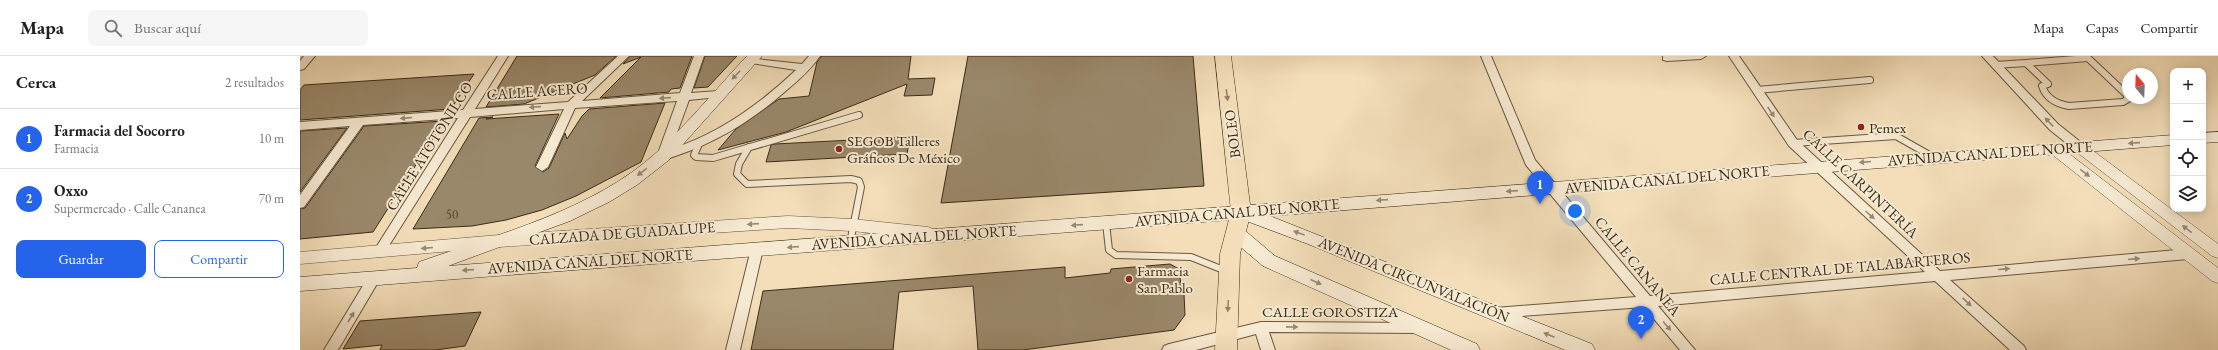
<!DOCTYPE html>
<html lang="es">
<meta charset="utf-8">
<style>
:root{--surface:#fff;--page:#f6f6f6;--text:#202124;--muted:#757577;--line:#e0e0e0;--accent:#2563eb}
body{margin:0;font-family:"EB Garamond",serif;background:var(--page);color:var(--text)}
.controls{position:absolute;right:12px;top:12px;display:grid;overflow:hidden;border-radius:8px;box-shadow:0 2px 10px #0003}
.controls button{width:36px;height:36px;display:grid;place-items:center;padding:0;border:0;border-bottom:1px solid var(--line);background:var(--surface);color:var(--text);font:20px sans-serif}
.compass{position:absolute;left:1822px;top:12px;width:36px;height:36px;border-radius:50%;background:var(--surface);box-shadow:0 2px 10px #0003;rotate:341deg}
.you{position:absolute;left:1275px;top:155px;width:14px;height:14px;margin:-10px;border:3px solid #fff;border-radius:50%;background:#1a73e8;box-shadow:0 0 0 6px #1a73e833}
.badge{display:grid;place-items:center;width:26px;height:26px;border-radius:50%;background:var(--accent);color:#fff;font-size:13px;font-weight:700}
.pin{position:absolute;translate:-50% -33px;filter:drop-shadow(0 1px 2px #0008)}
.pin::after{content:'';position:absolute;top:21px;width:14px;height:12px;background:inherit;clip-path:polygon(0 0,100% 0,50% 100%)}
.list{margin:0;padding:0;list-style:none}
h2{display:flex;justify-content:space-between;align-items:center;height:52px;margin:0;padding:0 16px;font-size:17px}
h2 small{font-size:13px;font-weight:400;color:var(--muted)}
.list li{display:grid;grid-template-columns:26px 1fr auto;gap:12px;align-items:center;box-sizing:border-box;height:60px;padding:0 16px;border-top:1px solid var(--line)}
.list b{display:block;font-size:15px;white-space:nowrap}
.list p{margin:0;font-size:13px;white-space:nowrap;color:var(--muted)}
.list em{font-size:13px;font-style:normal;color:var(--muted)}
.actions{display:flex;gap:8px;padding:12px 16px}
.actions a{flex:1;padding:9px 0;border:1px solid var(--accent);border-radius:8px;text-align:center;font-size:14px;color:var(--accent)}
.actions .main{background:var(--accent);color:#fff}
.icon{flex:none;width:22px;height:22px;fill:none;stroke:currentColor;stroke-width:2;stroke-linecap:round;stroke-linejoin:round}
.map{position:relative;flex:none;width:1918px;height:294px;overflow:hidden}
header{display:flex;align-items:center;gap:24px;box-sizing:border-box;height:56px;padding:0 20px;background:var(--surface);border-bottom:1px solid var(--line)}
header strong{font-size:19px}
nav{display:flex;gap:22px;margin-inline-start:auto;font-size:14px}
.search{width:280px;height:36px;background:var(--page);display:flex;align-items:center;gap:10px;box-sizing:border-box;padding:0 14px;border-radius:8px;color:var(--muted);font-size:15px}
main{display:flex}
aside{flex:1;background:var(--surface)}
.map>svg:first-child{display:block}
</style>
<header>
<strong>Mapa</strong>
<div class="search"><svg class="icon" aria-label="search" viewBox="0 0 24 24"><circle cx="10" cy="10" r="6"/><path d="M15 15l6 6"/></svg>Buscar aquí</div>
<nav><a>Mapa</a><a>Capas</a><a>Compartir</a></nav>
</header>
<main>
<aside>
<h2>Cerca<small>2 resultados</small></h2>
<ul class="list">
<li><span class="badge">1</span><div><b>Farmacia del Socorro</b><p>Farmacia</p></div><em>10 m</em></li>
<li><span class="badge">2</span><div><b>Oxxo</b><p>Supermercado · Calle Cananea</p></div><em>70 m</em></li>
</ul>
<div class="actions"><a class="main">Guardar</a><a>Compartir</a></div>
</aside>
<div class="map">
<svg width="1918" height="294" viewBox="0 0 1918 294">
<rect width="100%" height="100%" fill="#f3deb9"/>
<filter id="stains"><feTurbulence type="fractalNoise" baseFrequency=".005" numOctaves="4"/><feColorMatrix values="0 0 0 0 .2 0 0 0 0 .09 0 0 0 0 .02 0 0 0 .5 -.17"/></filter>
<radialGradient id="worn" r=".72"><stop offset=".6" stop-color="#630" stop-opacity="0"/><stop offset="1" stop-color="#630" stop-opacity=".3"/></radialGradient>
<path fill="#9a886b" stroke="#392b17" d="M217 0H316L295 19 224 48 186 51Z
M330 0H392L380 32 371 33 369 36 300 42 341 1 323 8Z
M405 0H437L408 31 394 32Z
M522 0H611L608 23 635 22 632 39 604 40 607 28 486 76 418 94 436 73 479 43 509 40 517 6Z
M668 0H893L904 130 641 147Z
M174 18 151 53 0 64V34L4 29Z
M365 47 341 106 276 140 242 154 206 164 172 170 113 173 179 62 193 61 186 63 259 58 235 110 243 116 249 112 265 77 267 83 282 60 289 53Z
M144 65 73 176 0 183V153L5 152 64 70Z
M47 72 0 136V75Z
M610 81 607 98 466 106 471 89 475 88Z
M870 208 879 213 882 238H884L885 259 874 274 723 294H678L673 230 599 236 593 294H451L463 235 765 211V222L810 217 811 213Z
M181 256 165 290 135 294H80L82 289 43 293 60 265Z"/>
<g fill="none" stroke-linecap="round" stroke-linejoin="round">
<g stroke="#685840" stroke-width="8">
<path id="service" d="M1788 2 1826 38 1828 43 1823 46 1769 50C1757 48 1746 42 1742 30L1748 28 1726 7Z
M1695 9 1726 7
M1456 34 1570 24
M1493 87 1596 80 1633 101
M399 88 394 99 396 101 413 102 559 59
M449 91 439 108 437 118 447 128 551 123 559 125 561 131 550 187
M806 167 809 194 816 199 891 201 926 215"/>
</g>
<g stroke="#685840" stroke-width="2">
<path id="minor" d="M4 0H15L4 13 0 14V5Z
M198 0H208L175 53 268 46 318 0H329L282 45 380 37 394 0H404L391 37 418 35 423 38 418 41 389 44 371 93C419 78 460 48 496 14L451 7 446 4 447 2 502 8 509 0H520C511 13 500 23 488 33 451 66 411 90 363 104L357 100 377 45 275 52 248 111 242 115 236 111 264 53 170 61 83 199H75L73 196 75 193 158 62 63 69 4 151 0 152V139L50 70 0 74V66L163 54Z
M1181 0H1191L1235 104 1350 240 1625 216 1489 90 1429 0H1439L1497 84 1640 215 1888 193 1892 195 1894 198 1892 201 1888 203 1650 224 1724 290 1726 294H1710L1635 225 1358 250 1395 294H1380L1344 251 1195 262 1190 261 1188 257 1190 253 1195 252 1336 241 1226 109Z
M1363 0H1406L1401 3 1367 5 1363 4Z
M1682 0H1693L1758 68 1783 88 1785 91 1783 94H1775L1750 74Z
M457 188 461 190 463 193 440 294H426L451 193 453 190Z
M75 216 80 218 81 221 38 294H24L70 218Z
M961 266 1118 267 1123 268 1125 272 1123 276 1118 277 969 276 975 294H961L956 278 896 294H862L864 290 869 288Z"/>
</g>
<g stroke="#685840" stroke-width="1">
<path id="tertiary" d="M1779 86 1784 88 1918 188V202L1912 200 1774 94 1772 91 1774 88Z
M1754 88 1759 90 1918 212V227L1912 225 1749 96 1747 93 1749 90Z
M488 160 552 163 628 171 633 173 636 177 633 181 628 183 552 175 488 172 199 191 0 208V196L199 179Z"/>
</g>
<g stroke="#392b17" stroke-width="1">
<path id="secondary" d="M447 0H462L369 104 337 129 309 146 270 165 148 210 1873 79V89L970 160 1292 288 1295 294H1265L1008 188 941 163 0 235V221L117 212 119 206C198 178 294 154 357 96 389 66 417 32 447 0Z
M1918 76V86L1903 87V77Z
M936 171 942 172 975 200 1177 288 1180 294H1151L963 210 930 182 927 177 930 172Z"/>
</g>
<g stroke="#392b17" stroke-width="1">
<path id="primary" d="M915 0H931L951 156 940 198 937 294H915L920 198 931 156Z"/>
</g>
<use href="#service" stroke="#f7ead2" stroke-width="6"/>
<use href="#minor" fill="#f7ead2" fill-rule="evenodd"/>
<use href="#tertiary" fill="#f7ead2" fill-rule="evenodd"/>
<use href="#secondary" fill="#f7ead2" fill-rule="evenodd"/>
<use href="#primary" fill="#f3deb9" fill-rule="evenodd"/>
</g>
<defs><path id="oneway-solid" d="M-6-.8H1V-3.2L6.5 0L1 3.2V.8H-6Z"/></defs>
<g fill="#988a74">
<use href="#oneway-solid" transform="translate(436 19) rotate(134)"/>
<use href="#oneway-solid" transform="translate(365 42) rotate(176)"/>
<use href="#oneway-solid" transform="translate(235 51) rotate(176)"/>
<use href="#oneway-solid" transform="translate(1471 56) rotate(56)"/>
<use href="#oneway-solid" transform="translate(106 62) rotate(175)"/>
<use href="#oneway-solid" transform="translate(1749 66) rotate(-133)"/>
<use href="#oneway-solid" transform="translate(1834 87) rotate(176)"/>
<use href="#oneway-solid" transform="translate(1565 106) rotate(175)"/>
<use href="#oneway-solid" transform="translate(342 116) rotate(142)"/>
<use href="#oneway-solid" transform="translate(1785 117) rotate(38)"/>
<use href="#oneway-solid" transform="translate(1212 135) rotate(176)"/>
<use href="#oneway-solid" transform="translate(1082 144) rotate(176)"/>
<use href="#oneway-solid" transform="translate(1570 159) rotate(42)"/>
<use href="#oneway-solid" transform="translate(453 168) rotate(176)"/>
<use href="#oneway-solid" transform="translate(777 169) rotate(176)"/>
<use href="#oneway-solid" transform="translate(1887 173) rotate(-143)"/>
<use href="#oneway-solid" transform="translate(999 177) rotate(-160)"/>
<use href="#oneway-solid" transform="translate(493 191) rotate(176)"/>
<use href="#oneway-solid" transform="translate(127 192) rotate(175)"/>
<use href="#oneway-solid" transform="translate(1834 203) rotate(-5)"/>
<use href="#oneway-solid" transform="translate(1704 213) rotate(-5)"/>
<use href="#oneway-solid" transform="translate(168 214) rotate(176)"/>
<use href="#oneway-solid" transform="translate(1016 226) rotate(24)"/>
<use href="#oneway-solid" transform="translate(1667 246) rotate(43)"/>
<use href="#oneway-solid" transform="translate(51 261) rotate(-59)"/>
<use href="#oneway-solid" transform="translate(1367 270) rotate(50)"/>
<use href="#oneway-solid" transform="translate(992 271) rotate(1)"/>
<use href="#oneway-solid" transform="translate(1249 279) rotate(-157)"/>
</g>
<g fill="#968468">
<use href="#oneway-solid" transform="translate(927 39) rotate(83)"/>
<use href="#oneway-solid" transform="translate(928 250) rotate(93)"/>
</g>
<g fill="#8f2418" stroke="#f7ead2" stroke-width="1.5">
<circle cx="1561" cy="71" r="4"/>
<circle cx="539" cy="93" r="4"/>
<circle cx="829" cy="223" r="4"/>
</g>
<g text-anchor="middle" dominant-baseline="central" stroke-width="4" stroke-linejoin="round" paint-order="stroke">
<g font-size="13" fill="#51422c">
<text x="152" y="158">50</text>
</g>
<g font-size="15" fill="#392b17" stroke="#f7ead2">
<text transform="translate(237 35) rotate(-4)">CALLE ACERO</text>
<text transform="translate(932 78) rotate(-97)">BOLEO</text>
<text transform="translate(129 90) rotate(-58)">CALLE ATOTONILCO</text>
<text transform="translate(1690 97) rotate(-4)">AVENIDA CANAL DEL NORTE</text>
<text transform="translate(1367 123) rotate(-5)">AVENIDA CANAL DEL NORTE</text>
<text transform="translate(1561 127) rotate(43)">CALLE CARPINTERÍA</text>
<text transform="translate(937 156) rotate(-5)">AVENIDA CANAL DEL NORTE</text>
<text transform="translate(322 177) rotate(-4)">CALZADA DE GUADALUPE</text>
<text transform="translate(614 181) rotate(-4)">AVENIDA CANAL DEL NORTE</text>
<text transform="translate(290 205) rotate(-4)">AVENIDA CANAL DEL NORTE</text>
<text transform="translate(1338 210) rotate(50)">CALLE CANANEA</text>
<text transform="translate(1540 212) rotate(-5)">CALLE CENTRAL DE TALABARTEROS</text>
<text transform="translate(1114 223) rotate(22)">AVENIDA CIRCUNVALACIÓN</text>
<text x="1030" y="255">CALLE GOROSTIZA</text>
</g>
<g font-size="15" fill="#392b17" stroke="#f7ead2" text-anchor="start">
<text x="1569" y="71">Pemex</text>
<text x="547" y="84">SEGOB Talleres<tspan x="547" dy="17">Gráficos De México</tspan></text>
<text x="837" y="214">Farmacia<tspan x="837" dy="17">San Pablo</tspan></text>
</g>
</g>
<rect width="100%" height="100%" filter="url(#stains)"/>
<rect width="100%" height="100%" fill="url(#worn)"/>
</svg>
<div class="controls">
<button>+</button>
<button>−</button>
<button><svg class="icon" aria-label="locate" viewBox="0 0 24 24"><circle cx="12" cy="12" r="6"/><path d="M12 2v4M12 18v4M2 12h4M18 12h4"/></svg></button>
<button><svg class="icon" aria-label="layers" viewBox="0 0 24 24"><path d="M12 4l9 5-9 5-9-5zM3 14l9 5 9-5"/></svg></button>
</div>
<svg class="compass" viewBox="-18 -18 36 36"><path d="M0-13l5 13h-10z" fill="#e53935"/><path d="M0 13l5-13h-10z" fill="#757577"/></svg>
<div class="you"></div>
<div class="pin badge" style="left:1240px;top:148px">1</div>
<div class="pin badge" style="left:1341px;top:283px">2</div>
</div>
</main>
